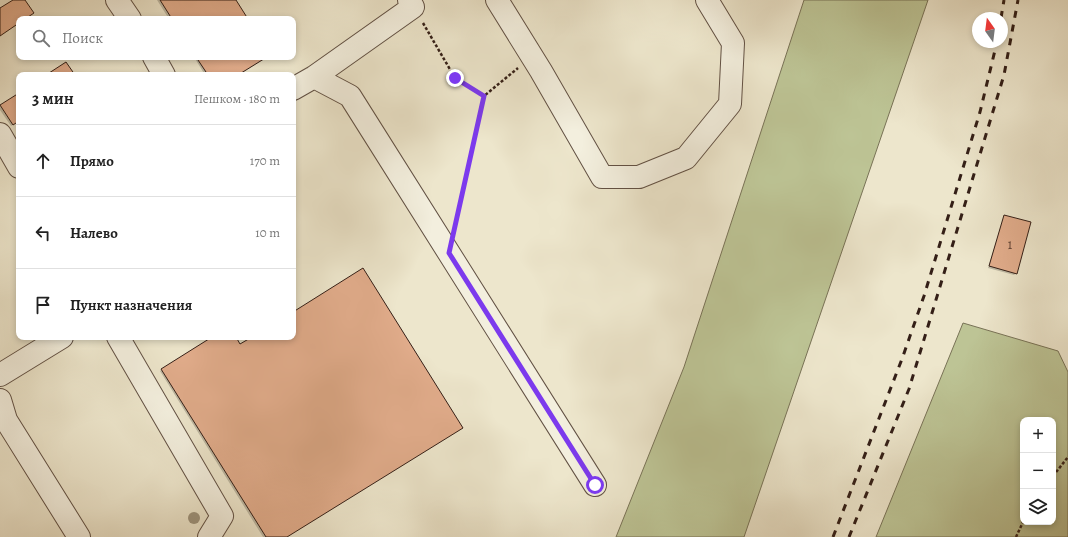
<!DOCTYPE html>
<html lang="ru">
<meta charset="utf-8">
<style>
:root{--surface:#fff;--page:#f6f6f6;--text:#222;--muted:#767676;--line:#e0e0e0}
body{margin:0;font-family:Alegreya,serif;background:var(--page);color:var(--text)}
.controls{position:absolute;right:12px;bottom:12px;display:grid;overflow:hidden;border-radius:8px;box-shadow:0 2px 6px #0003}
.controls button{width:36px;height:36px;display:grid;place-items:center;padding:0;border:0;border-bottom:1px solid var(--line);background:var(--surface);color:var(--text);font:20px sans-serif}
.compass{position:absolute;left:972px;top:12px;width:36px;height:36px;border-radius:50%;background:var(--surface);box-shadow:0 2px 6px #0003;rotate:346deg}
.stop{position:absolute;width:12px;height:12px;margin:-9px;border:3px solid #7c3aed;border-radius:50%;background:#fff}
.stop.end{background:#7c3aed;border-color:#fff;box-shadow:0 1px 4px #0008}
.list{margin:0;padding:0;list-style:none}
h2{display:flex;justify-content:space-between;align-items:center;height:52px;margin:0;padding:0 16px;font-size:17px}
h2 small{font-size:13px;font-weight:400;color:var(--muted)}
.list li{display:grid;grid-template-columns:26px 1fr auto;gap:12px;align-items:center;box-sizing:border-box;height:72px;padding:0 16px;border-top:1px solid var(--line)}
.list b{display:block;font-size:15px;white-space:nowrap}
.list em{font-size:13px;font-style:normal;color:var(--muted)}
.icon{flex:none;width:22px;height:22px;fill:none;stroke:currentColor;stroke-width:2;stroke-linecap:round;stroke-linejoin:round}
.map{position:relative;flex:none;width:1068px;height:537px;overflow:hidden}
.search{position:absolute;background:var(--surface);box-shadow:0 2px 6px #0003;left:16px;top:16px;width:280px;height:44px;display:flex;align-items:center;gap:10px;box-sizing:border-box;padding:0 14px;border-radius:8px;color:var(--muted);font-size:15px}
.panel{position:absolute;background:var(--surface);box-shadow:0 2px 6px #0003;left:16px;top:72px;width:280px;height:268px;border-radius:8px}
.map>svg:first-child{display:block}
</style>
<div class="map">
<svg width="1068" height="537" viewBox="0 0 1068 537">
<rect width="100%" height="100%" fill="#ede6cc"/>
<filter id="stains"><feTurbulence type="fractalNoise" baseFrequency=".005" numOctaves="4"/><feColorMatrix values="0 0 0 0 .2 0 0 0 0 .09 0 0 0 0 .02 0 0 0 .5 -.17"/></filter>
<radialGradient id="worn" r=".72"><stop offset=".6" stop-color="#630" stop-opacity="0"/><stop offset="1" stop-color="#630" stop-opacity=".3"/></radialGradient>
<path fill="#bdc495" stroke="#787256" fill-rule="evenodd" d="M804 0H928L744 537H616L684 367Z
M963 323 1058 351 1068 372V537H876ZM1023 420H1053V522H1023Z"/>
<path fill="#0003" d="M157 0H235L247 19H169Z
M194 57H266L238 75H205Z
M19 94V121L11 126 0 110V106Z
M1004 216 1016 273 1014 275 988 268Z
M363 269 286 537H263L160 371 214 337H234L240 346 254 337H293V313Z"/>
<path fill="#e1ac8b" stroke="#341f17" d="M13 0H25L34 13 25 19H19V23L0 36V8Z
M160 0H236L248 19H172Z
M196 57H267L238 75H208Z
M66 62 75 75H46Z
M19 93V121L13 125 0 105Z
M1004 215 1031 222 1017 274 989 266Z
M363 268 463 428 287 537H266L161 369 212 337H236L240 344 252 337H293V312Z"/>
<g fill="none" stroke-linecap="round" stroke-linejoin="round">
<g stroke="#625144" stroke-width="24">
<path id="minor" d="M117 0 130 19
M497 0 541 71 602 177H639L686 158 730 104 733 43 707 0
M154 57 164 75
M314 77 350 96 595 485
M293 89 314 77 413 7 409 0
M0 134 19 167
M118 337 222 516 209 537
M0 375 62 337
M0 400 6 420 79 537"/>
</g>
<path stroke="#341f17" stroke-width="2.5" stroke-dasharray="3 2" stroke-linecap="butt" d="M423 23 455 78 484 96
M455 226 484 96 518 68
M1053 476 1068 457
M1016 537 1023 522"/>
<use href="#minor" stroke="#f3efde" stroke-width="22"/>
<path stroke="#341f17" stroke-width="3" stroke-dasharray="7 7" stroke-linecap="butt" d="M1001 18 1004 0
M833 537 902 359 924 296 980 112 997 42
M849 537 909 389 1004 75 1018 0"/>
</g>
<circle fill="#9e947d" cx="194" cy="518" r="6"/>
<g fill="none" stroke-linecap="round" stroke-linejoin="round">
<path stroke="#7c3aed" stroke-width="5" d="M455 78 484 96 449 253 595 485"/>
</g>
<g text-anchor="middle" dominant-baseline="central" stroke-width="3" stroke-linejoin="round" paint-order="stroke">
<g font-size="14" fill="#5f4234">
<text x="1010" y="244">1</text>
</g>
</g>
<rect width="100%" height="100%" filter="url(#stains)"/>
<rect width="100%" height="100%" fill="url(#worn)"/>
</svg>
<div class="controls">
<button>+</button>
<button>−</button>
<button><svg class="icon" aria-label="layers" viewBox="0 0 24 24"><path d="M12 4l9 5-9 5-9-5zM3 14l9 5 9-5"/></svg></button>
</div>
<svg class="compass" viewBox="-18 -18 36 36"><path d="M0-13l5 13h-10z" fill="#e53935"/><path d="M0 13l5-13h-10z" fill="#767676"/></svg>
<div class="stop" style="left:595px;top:485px"></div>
<div class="stop end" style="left:455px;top:78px"></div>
<div class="search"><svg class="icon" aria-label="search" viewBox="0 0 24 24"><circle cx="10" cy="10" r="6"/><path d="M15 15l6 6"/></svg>Поиск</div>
<section class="panel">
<h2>3 мин<small>Пешком · 180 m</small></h2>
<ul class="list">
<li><svg class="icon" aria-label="ahead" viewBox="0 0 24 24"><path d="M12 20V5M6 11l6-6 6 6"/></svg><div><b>Прямо</b></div><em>170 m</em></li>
<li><svg class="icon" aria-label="left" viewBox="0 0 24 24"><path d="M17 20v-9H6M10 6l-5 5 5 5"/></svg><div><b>Налево</b></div><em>10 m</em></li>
<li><svg class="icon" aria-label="arrive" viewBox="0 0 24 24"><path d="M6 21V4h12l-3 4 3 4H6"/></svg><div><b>Пункт назначения</b></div></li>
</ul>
</section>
</div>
